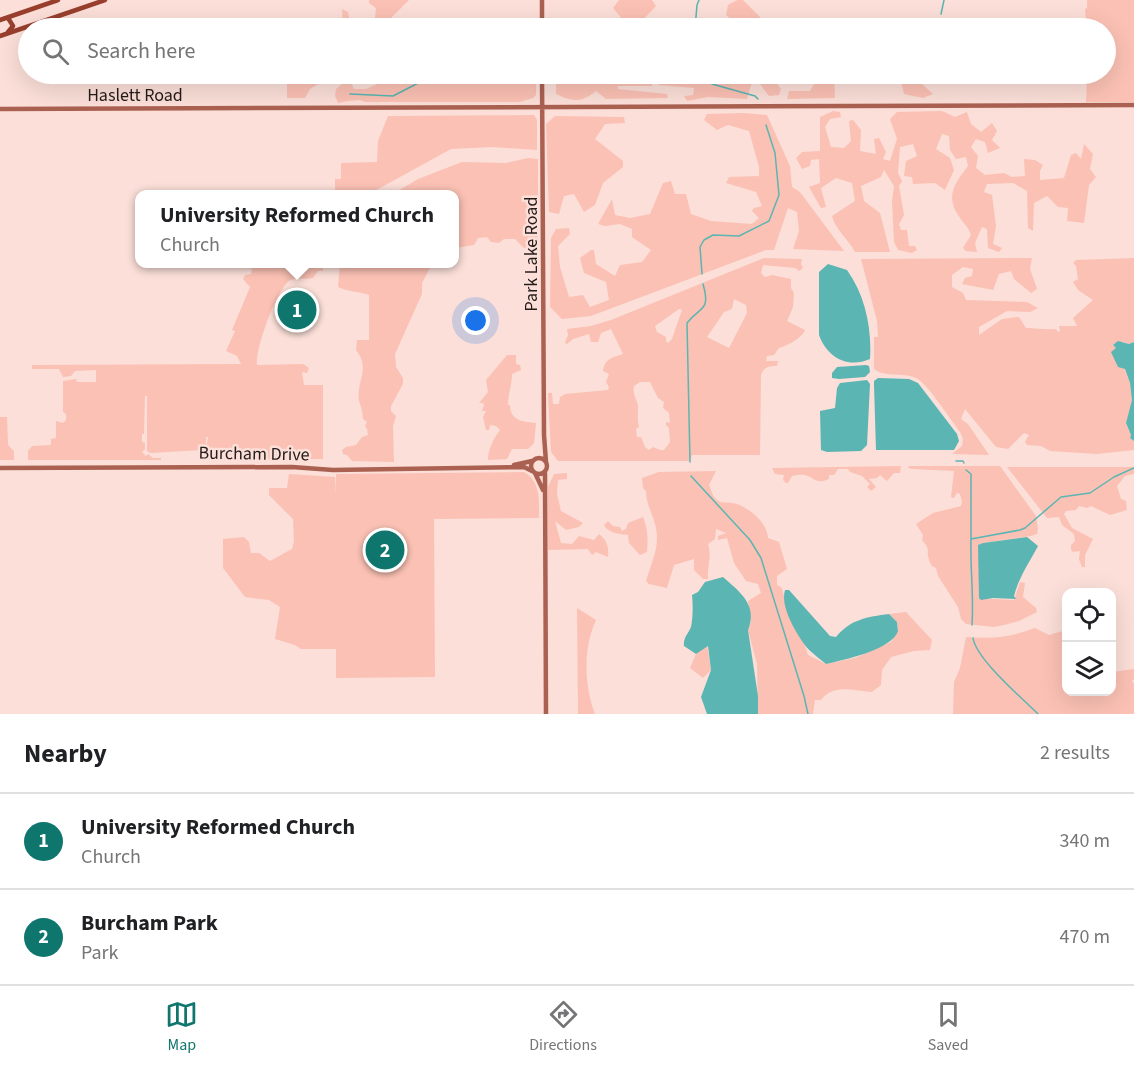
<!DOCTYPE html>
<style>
:root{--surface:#fff;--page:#f6f6f6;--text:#202124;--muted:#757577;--line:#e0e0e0;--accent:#0f766e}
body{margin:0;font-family:"Source Sans 3",sans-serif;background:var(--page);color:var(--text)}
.controls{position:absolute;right:18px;bottom:18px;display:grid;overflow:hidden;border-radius:12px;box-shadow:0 6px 24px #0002}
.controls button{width:54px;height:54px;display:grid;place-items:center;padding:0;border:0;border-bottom:2px solid var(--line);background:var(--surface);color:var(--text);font:30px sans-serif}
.you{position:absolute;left:476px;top:321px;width:21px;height:21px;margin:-15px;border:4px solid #fff;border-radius:50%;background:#1a73e8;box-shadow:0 0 0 9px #1a73e833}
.badge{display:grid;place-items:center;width:39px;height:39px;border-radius:50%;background:var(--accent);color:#fff;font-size:20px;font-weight:700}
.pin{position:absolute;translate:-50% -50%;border:3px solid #fff;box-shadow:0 2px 6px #0006}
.popup{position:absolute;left:135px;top:190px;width:324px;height:78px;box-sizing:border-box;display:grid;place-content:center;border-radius:12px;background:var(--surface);filter:drop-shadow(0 2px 4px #0005);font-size:20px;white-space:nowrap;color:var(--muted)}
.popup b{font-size:22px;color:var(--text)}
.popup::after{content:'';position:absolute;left:50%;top:100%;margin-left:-12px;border:12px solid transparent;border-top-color:var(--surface)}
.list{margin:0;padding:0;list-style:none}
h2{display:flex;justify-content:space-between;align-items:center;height:78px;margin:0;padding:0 24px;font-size:26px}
h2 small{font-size:20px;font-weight:400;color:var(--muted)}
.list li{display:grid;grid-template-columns:39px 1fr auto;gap:18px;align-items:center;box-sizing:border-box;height:96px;padding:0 24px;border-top:2px solid var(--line)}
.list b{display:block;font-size:22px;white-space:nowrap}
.list p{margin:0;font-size:20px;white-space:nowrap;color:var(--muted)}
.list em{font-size:20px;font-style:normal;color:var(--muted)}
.icon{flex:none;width:33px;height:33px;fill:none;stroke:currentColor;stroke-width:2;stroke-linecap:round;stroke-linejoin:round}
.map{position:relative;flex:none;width:1134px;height:714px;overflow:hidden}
.search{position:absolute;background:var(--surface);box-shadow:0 6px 24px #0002;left:18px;right:18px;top:18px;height:66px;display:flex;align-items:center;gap:15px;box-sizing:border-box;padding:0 21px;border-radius:33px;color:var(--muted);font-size:22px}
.sheet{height:270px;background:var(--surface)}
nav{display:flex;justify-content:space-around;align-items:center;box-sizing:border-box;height:84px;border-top:2px solid var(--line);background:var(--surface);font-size:16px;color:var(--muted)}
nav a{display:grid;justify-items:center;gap:3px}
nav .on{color:var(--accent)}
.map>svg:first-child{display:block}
</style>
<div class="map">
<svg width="1134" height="714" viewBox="0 0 1134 714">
<rect width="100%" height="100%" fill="#fbdfd8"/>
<path fill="#fbc1b4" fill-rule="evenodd" d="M369 0H409L381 28H347L343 24 342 9 348 12 350 23 352 25 374 28 376 8 369 3Z
M619 0H652L656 6 638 25 623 20 613 8Z
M737 0H743L765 22V28H746L743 26H738L726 15 728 5Z
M1087 0H1134V102H1086L1087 74H1106V28H1074L1082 18 1086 21 1085 9 1087 8Z
M287 74H335L310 89 305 98H287Z
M363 74H536V95L533 98 520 102H365L360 100 348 101 338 103 335 96 336 89 349 78 354 89H366L377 84 376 74Z
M556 74H737L736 81 752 82 747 99 708 97 687 101 684 96 693 95 694 88 659 85 657 76 652 78V86H618V89L667 94 668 98 606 99 596 91C582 103 572 102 556 94Z
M756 74H779L776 82 781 89 779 95 769 96 757 80Z
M830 74H834L835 98 787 99 789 91H810L818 77 831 80Z
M899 74C909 73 917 73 925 79L921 83 933 94 923 98 904 94Z
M833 111 840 112 841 117 830 119 825 127 831 147 844 148 851 141 849 121 853 120 861 130 860 151 876 154 874 139 879 138 886 152 883 159 890 161 897 139 890 119 897 112 942 111 955 117 967 112 971 124 981 132 992 123 997 131 992 140 1000 148 988 153 985 142 976 139 971 147 978 156 976 168 985 175 1004 173 1012 177 1025 176 1024 159 1035 160 1043 165 1040 171V180L1064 178 1071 155 1076 153 1081 159 1084 144 1093 154 1090 169 1096 177 1089 185 1084 223 1067 221 1068 208 1058 207 1047 196 1034 203 1033 231 1028 228 1027 191 1013 183 987 184 984 192 992 195 996 226 993 244 1002 248 999 252 988 248 987 229 982 227 975 243 977 252 966 251 963 248 971 235C968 226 963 223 958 215 945 195 956 182 968 166L966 157 956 159 950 150 949 136 942 134 936 149 950 158 954 170 945 190 935 183 913 184 912 177 904 176 906 161 917 156 913 144 900 147 898 173 902 181 899 186 904 215 899 224 901 230H907L909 246H915L917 250 912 253 898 250 894 242 892 201 894 186 884 170 881 177 861 186 864 201 880 213 890 252H855C848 239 835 229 832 216L855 201 852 183 836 178 821 188 826 207 821 208 809 187 820 183 819 159 811 160 810 166 802 169 796 158 802 152 820 151V117Z
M743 113 767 115 790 166 792 187 800 192 844 251 793 249 799 231 797 212 788 208 774 250H766L591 316 562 319 550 307 551 238 556 229 569 228 570 234 558 246 560 267 569 297 583 295 590 307 609 300 606 282 584 273 580 258 591 250H594L596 264 615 276 620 265 642 262 651 250 632 237V229L620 224 605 226 598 224 612 199 615 215 630 218 650 214 663 183 671 181 675 194H686L691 214 711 221 752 224 759 218 752 211 754 208 762 206 756 192 726 183 729 177 759 176V167L749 131 728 125 717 130 704 120 707 114Z
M534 115 537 120V150L493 147 451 149 369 194H335V179H341V163L377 162 378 141 388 116Z
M555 116 624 117 625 123 605 124 595 139 623 161V167L603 183 595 205 584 212 574 194 564 196 559 214 549 212 546 124Z
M528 158 538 159V216L529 219 533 227 538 228V249L524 248 515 239H504L499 243 491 242 487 237 478 238 474 245 455 248 454 194H393L418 179 462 162 506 163Z
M764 258 802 259 801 264 803 268 799 271 795 268 763 265 761 273 765 277 772 275 791 279V288L794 293 793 307 787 321 805 330C802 338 787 346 779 348L774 355 767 356 766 361H778L777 366C768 366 764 367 761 375L760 455H692L690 461H558L551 452 548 393H552L553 404H559L560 397 565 394 608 390 609 387 606 382 609 374 603 371C605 358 612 358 623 354L611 329 601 333 598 342H591L589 334 573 339 567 344 565 343 568 335 567 329 591 326 611 320ZM734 299 746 305 747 313 729 348 707 337 724 312 732 309ZM679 309 682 310 672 339 668 343 666 341V337L657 332 655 326ZM640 382H650L658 398 664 402 663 408 669 413 670 423 666 422V425L669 428 670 442 664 450H660L653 447 649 450 645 447 641 437H637L636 429 639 427C637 419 638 414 638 406 637 399 632 394 634 386Z
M1032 258 1030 269 1037 289 1031 293 1014 279 1011 271 999 274 993 290 962 284 965 278 972 276 973 269 963 267 952 275V287L963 293 966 300 1027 302 1038 308 1030 312 1007 311 979 327V335L1002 319 1019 317 1026 328C1037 328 1046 330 1056 329L1058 332 1060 331 1059 326H1077L1073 318 1093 300 1078 290 1073 282 1078 279 1076 266 1073 263 1076 260 1134 258V342L1129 344 1124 342 1113 345 1116 348 1130 383 1132 400 1126 424 1131 435 1130 438 1134 441V450L1097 454 1050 451 1041 446 1027 445 1025 442 1029 435 1024 433 1008 449 996 447 965 409 961 419 968 424 989 455 952 454 962 446 963 439 960 432C951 420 927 383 916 378 902 372 886 378 874 369V337H878L877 321 861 259Z
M249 264H323V271H318L313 278C305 280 293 276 287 283 275 295 255 349 257 365L303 364 309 368 307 373 302 372 304 385H323V459L204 460 208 437H206V445L203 446V450L150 453 147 451V396H145L144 434H142V442L145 443V449L142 452 146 456 148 454 153 458H161V460H28V451L32 446 51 445V439L56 438V421L63 423 66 420V414L63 412V381L76 379 77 382H96V370L75 371 71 376 63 377 59 369H32V365L241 364 237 356 226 351 235 331 232 330 250 287 243 279 245 275 251 274 252 270Z
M340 264H432L422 283V294L395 354 396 367 403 378V384L391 406V411L396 416 393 426 394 462 352 461 347 455 343 454 342 450 346 447 356 445 362 437 368 435 367 429 365 426 367 422 363 419C363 412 361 407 359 401 356 381 371 369 356 350L357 340H369V295C358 291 348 292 338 287Z
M507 355H516V364L520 365 521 370 512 374C512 385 508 393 508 405H510C510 421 524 422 536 423L534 443 528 449H512L507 459 488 460C488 449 494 438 500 430L496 426 490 425 489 430H486L483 417 486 411H482L484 405 483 403H479L488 392 486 380Z
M0 417H7L8 445 14 451V460H0Z
M901 466 900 473H894L887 481 880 475 877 478 869 479 876 487 871 491 867 487 870 484 862 476 850 472 848 469H838L834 475H829V479C811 487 815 470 792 476L788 483H786L783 480 784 475 775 474 772 468Z
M909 466H1000L1036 516 1038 529 1037 534 1031 536 983 543 979 598 1014 600 1020 582 1025 583 1023 597 1036 608 1037 612 1019 621 1004 625 994 627 966 624 961 619 958 607 938 576 936 568 932 566C931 564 929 562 929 559 926 550 931 550 922 540L923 535 916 524 933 513 961 506 962 502 960 494 957 493 954 498 951 497 954 471 912 469 908 468Z
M1007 467H1134V474L1125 476 1117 486 1121 499 1126 501 1127 510 1110 515 1091 506 1087 508 1079 506 1076 510 1066 511 1064 514 1072 528 1093 539 1085 555V567H1082L1079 559 1080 551 1073 552 1071 550V545L1075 541 1074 534 1062 525 1059 517 1047 518Z
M716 471 709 485C711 489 712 495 715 498 720 504 726 502 732 503 747 505 768 523 768 538L779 542 787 569 777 576V585L782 588 789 617 805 646 808 655 826 664 855 658 891 642 898 630 897 622 889 614 906 612 932 640 930 650 914 651 891 657 882 670 881 685 872 692C854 691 834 683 821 700H815L813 714H758L757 664 748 630 751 622 748 601 761 593 758 584 746 581 734 563 727 538 718 540V536L726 533 716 529 715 539 708 544C712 557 707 566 708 579H703L694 570V559L674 565 667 588 649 584 646 581C652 561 661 545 655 524 652 512 646 504 646 491L643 488 642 478 659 472Z
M524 472C541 482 539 500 539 518L434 519 435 677 336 678V649H301L295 645 275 639 280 607 269 600 245 597 223 568V539L244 537 249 542 251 553H259L270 561 292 549 294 541 293 519 269 495V488H287L289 474 335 477 336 494V474Z
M567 473V479L558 480 557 494 561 511 583 523 579 527 566 530 555 521 561 543 572 544 579 536 594 540 599 534C607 540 609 547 608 557L596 552 592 555 588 549 548 550V487L554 474Z
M643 517C648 529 648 539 647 552L640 555 629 543 628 535C619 534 608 533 604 525L608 521 613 526 620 527 622 531 626 529 628 523Z
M577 608 596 620C583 648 584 685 595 714H578Z
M1035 628 1049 635 1066 630V692H1112V672L1134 669V679L1132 681 1134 684V714H953L954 682 960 668 966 637C995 639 1007 638 1035 628Z
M707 645 711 670 703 678 690 668 696 654Z"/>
<path fill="#5bb5b2" d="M828 264 847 270C865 295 872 328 870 359 847 369 827 357 819 335V272Z
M1118 341 1129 344 1134 342V441L1130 438 1131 435 1126 423 1132 400 1130 383 1125 369 1118 367 1111 352 1116 348 1113 345Z
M866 365 869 366 870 372 865 377 839 379 832 378V373L837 367Z
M878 378 909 379 918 383 957 434 959 441 954 450H876L874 385V381Z
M867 380 870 384 867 445 861 451 827 452 821 450 820 411 835 408 837 388 840 383Z
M1027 537 1038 546C1030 561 1018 579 1014 596L1016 599 993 598 981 600 979 598 978 545 983 543Z
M723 577C740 592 758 605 748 630L758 696V714H707L701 697 711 670 708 646 696 654 684 646C683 638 688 634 691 627 693 618 693 604 692 595L698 592 705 582Z
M785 590H789L830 636 836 637C851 619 867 617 889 614L897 622C897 623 898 630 898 631 892 650 843 660 826 664 819 658 810 652 804 644 795 631 780 606 785 590Z"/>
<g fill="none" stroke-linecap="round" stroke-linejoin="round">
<path stroke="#5bb5b2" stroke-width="1.5" d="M941 14 944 0
M695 28 697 5 699 0
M700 74 705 82 708 83
M712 84 755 96 758 99
M350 94 393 96 428 78 438 77
M702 274 700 247 704 240 713 235 739 236 769 221 779 195 775 153 766 125
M956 461H963L964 463
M690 462 687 323C700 306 711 312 703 284
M966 470 971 474V539
M691 476 750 540 761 558 804 696 808 714
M972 625C974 596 970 568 971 539L1020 530 1025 528 1061 497 1090 493 1114 477 1134 468
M973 638C976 659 1022 698 1038 714"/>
<path stroke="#ab6151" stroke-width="4.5" d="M542 0V28
M542 74 544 435 546 462
M0 109 1134 105
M531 466a8 8 0 1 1 16 0a8 8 0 1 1-16 0Z
M514 465 532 461
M0 468 292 467 333 470 524 467 532 471
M535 473 543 490
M545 473 546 714"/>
<path stroke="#983f2d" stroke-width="4.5" d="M8 18 13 26 8 32
M0 20 58 0
M0 36 105 0"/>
</g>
<g text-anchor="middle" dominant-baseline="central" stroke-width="5" stroke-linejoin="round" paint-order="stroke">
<g font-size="18" fill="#251b19" stroke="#fbdfd8">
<text x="135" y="95">Haslett Road</text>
<text transform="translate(531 254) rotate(-90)">Park Lake Road</text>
<text transform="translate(254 454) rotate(1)">Burcham Drive</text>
</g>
</g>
</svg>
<div class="controls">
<button><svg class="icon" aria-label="locate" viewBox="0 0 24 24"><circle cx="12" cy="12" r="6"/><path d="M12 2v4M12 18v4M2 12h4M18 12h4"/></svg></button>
<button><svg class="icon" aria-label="layers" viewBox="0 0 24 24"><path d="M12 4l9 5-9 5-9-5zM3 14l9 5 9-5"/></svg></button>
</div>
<div class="you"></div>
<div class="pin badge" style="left:297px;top:310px">1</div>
<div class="popup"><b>University Reformed Church</b>Church</div>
<div class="pin badge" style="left:385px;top:550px">2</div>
<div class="search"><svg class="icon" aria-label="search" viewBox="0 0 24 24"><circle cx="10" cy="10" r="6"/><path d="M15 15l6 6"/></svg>Search here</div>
</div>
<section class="sheet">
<h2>Nearby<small>2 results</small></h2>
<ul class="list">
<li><span class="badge">1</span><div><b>University Reformed Church</b><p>Church</p></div><em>340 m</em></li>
<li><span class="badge">2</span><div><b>Burcham Park</b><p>Park</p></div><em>470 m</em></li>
</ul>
</section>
<nav>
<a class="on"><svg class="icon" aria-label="map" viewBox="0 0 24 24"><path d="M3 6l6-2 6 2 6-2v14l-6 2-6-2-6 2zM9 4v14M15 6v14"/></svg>Map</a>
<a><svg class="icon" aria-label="directions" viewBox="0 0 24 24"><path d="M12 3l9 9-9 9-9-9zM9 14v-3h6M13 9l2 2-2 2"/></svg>Directions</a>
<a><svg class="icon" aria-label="saved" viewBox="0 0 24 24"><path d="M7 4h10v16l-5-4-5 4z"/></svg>Saved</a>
</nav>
